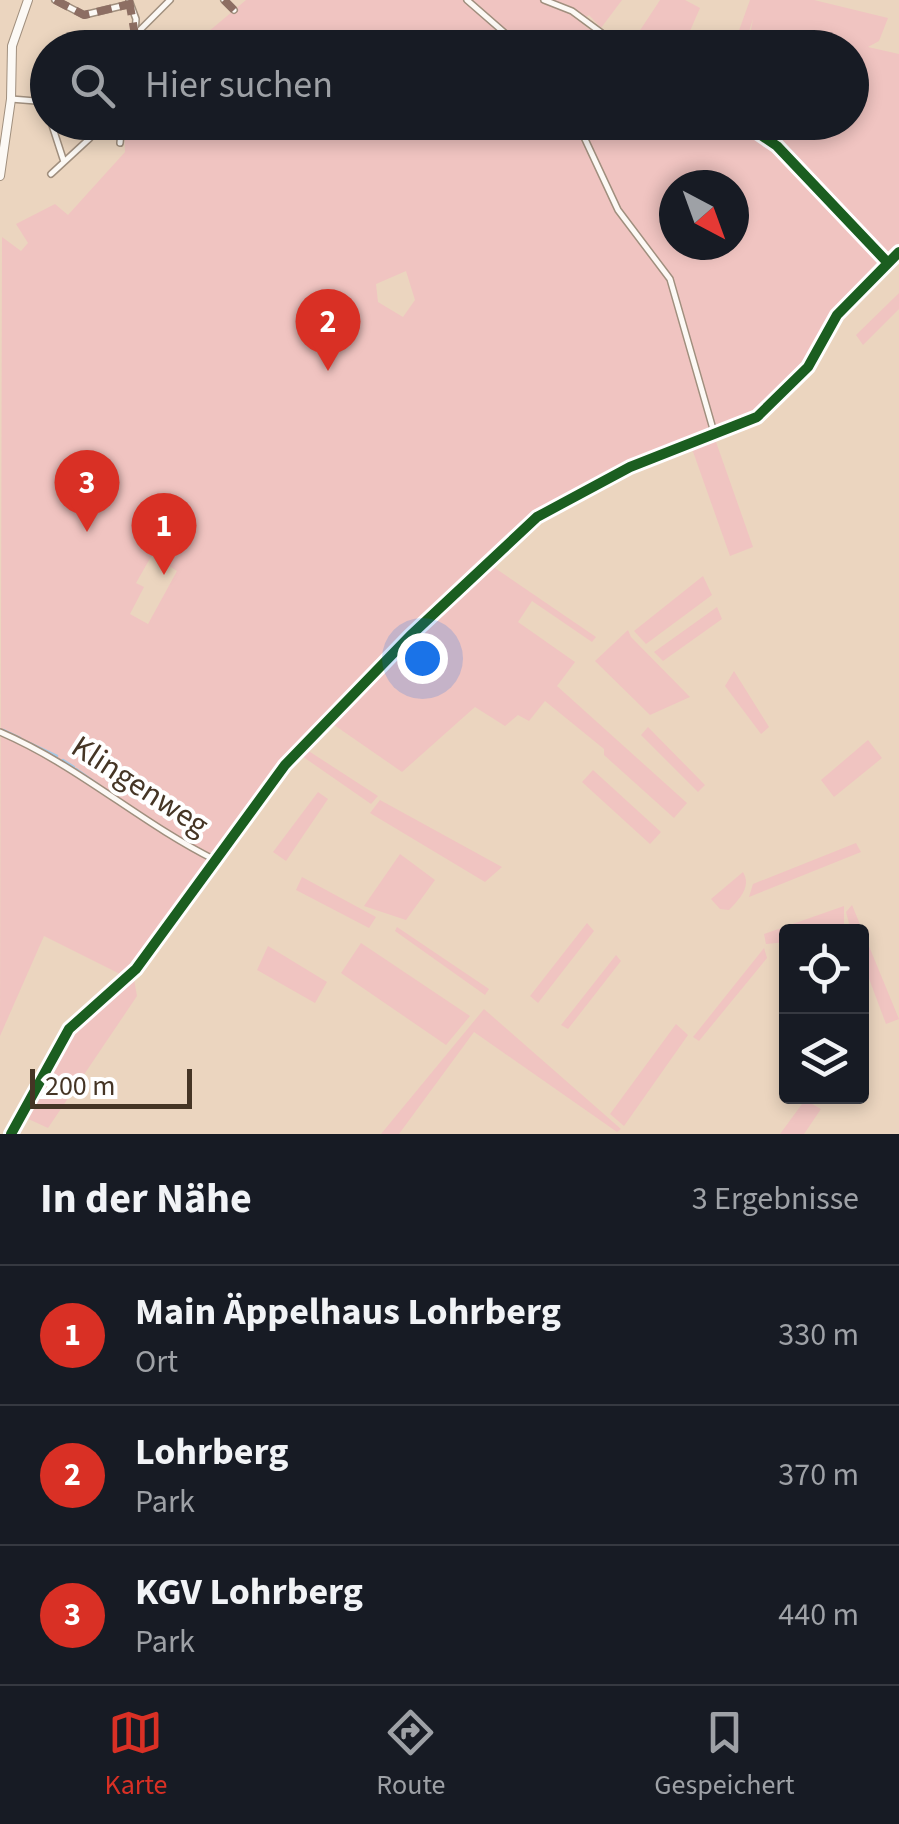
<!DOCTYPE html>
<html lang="de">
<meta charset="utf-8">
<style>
:root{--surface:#171b24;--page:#242831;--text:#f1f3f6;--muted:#9ea1a6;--line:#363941;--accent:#d93025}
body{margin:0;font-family:"Source Sans 3",sans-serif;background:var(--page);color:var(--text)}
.controls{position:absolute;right:30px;bottom:30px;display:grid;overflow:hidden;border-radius:10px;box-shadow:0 5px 15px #0003}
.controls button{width:90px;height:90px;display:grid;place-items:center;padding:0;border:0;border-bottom:2px solid var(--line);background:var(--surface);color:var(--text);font:50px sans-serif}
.compass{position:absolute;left:659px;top:170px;width:90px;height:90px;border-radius:50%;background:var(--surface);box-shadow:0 5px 15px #0003;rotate:139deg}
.scale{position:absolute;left:30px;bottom:25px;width:162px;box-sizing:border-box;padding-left:10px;border:5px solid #453525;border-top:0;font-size:28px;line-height:35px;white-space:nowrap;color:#453525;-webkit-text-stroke:8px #fff;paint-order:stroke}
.you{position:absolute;left:422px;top:658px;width:35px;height:35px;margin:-25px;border:8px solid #fff;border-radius:50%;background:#1a73e8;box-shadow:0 0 0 15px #1a73e833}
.badge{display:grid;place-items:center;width:65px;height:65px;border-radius:50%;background:var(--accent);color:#fff;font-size:32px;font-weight:700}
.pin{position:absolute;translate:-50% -82px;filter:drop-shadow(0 2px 5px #0008)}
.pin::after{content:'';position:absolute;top:52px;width:35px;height:30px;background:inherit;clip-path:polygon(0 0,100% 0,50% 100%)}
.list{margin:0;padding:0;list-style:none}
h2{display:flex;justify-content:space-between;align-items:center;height:130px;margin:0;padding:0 40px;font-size:42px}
h2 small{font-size:32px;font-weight:400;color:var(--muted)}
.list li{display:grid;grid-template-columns:65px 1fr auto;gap:30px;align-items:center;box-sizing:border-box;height:140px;padding:0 40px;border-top:2px solid var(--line)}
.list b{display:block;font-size:38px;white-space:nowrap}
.list p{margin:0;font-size:32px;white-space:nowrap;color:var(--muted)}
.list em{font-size:32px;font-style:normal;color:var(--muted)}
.icon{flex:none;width:55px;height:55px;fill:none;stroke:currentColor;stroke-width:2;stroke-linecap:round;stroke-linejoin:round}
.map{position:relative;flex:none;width:899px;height:1134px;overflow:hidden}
.search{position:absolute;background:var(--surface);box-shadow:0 5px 15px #0003;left:30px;right:30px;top:30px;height:110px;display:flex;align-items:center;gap:25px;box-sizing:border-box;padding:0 35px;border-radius:55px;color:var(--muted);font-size:38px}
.sheet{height:550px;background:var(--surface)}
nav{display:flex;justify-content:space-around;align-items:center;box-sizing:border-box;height:140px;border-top:2px solid var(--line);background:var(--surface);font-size:28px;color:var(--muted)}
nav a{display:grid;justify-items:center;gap:5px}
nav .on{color:var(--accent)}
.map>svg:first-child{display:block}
</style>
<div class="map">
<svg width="899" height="1134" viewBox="0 0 899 1134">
<rect width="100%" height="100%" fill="#ebd5bf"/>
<path fill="#f0c4c1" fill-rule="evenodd" d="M246 0H622L601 28 589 15 580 22 613 47 189 48Z
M660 0H685L700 8 683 47H629Z
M750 0H814L888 18 879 41 868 47 899 54V246C878 268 853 288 835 312 808 348 796 386 757 413 725 435 686 440 651 453 584 479 532 517 480 564L485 568 489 564 596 637 592 642 532 601 518 622 575 662 557 686 687 803 674 818 604 755V749L545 701 529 721 518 715 505 726 475 707 402 772 324 718 282 763 135 967 124 976 44 936 0 1036 2 237 21 251 28 243 16 224 55 204 68 215 125 152 124 123 728 122 763 141 766 131 752 123 852 122V48L748 47 753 19 744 47H733ZM674 185H734V245H674ZM406 271 415 300 403 317 378 302 376 284ZM152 555 177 571 148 624 130 614 144 587 136 583Z
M899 293V309L863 345 856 335Z
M715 439 753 547 730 556 691 446Z
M703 576 712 595 646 644 634 631Z
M717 607 722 619 663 661 654 652Z
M628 630 631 637 690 697 650 715 595 661Z
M734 671 769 727 761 734 725 686Z
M648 727 705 785 698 792 641 735Z
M868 740 882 758 834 797 821 780Z
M304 748 378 796 371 804 299 754Z
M593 770 661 832 650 844 582 782Z
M318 792 328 799 286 861 273 852Z
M380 800 502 867 485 882 370 813Z
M856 843 861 852 749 897 753 884Z
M400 854 435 880 406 920 364 906Z
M743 872C752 887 739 899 729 910L720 909 711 899Z
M302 877 376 917 369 928 296 890Z
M852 905 899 1019 886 1024 862 960V932L851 931 846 912Z
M844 906V924L820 931 786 932V942L766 944 764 934Z
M587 923 594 931 538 1003 530 996Z
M397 927 489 989 485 995 395 931Z
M361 943 470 1016 446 1045 341 973Z
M268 946 327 982 315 1003 257 970Z
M764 948 767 958 699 1041 693 1037Z
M616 955 621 961 568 1029 561 1025Z
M134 979 137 996 48 1128 24 1117 71 1032Z
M484 1009 621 1129 617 1132 474 1032 399 1134H381Z
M676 1024 688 1035 624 1126 610 1114Z
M805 1100 821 1109 804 1134H780Z"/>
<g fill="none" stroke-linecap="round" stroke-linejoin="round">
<path stroke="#a6c7e4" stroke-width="2.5" d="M3 730 20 738
M25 741 57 756
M63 760 74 767
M76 769 99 785"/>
<g stroke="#a08f7e" stroke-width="8">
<path id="street" d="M55 0 84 15 130 4
M129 0 136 19 134 48
M224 0 234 10
M467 0 522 48
M544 0 572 11 622 48
M135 35 170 0
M11 99 48 102
M577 122 618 210 670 279 715 436
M742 122 777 146 888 263
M120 143 122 122
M64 162 90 138 97 122
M51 174 64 162 51 122
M0 732C79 766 139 822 215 860
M11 1134 69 1029 136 969 285 765 410 636 537 517 630 467 757 417 808 367 837 315 899 252"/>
</g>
<g stroke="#a08f7e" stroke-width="10">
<path id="secondary" d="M0 176 11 99 12 46 28 0"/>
</g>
<use href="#street" stroke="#fcf9f5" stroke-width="5"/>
<use href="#secondary" stroke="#fcf9f5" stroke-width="8"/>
<path stroke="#8d6e63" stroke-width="8" stroke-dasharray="15 8" stroke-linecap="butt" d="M55 0 84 15 130 4
M129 0 135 35
M224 0 234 10"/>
<g stroke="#fff" stroke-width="16">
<path id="cycleway" d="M742 122 777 146 888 263
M11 1134 69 1029 136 969 285 765 410 636 537 517 630 467 757 417 808 367 837 315 899 252"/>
</g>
<use href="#cycleway" stroke="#1b5e20" stroke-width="10"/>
</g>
<g text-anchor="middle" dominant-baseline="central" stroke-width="8" stroke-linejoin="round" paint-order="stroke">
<g font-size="32" fill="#453525" stroke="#fff">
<text transform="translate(140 786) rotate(33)">Klingenweg</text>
</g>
</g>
</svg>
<div class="controls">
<button><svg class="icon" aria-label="locate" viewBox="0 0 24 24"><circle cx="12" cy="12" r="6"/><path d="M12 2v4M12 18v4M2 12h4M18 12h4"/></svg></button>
<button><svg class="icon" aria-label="layers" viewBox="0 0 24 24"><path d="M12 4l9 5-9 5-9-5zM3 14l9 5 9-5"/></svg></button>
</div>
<svg class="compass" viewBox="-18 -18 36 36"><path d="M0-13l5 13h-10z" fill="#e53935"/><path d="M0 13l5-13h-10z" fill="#9ea1a6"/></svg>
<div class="scale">200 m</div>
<div class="you"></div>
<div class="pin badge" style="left:164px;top:575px">1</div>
<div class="pin badge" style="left:328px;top:371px">2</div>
<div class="pin badge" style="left:87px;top:532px">3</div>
<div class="search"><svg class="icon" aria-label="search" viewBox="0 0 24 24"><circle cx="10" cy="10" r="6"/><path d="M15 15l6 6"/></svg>Hier suchen</div>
</div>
<section class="sheet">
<h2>In der Nähe<small>3 Ergebnisse</small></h2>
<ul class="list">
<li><span class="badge">1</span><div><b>Main Äppelhaus Lohrberg</b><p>Ort</p></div><em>330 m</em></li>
<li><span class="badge">2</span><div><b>Lohrberg</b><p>Park</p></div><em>370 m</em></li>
<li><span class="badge">3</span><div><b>KGV Lohrberg</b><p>Park</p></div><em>440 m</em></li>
</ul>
</section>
<nav>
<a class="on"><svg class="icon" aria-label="map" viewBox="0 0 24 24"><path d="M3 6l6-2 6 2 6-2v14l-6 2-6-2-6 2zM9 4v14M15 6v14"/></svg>Karte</a>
<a><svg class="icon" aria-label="directions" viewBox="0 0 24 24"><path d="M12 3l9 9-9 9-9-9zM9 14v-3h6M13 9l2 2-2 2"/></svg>Route</a>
<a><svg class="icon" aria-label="saved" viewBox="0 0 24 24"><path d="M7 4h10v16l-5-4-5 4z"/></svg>Gespeichert</a>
</nav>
